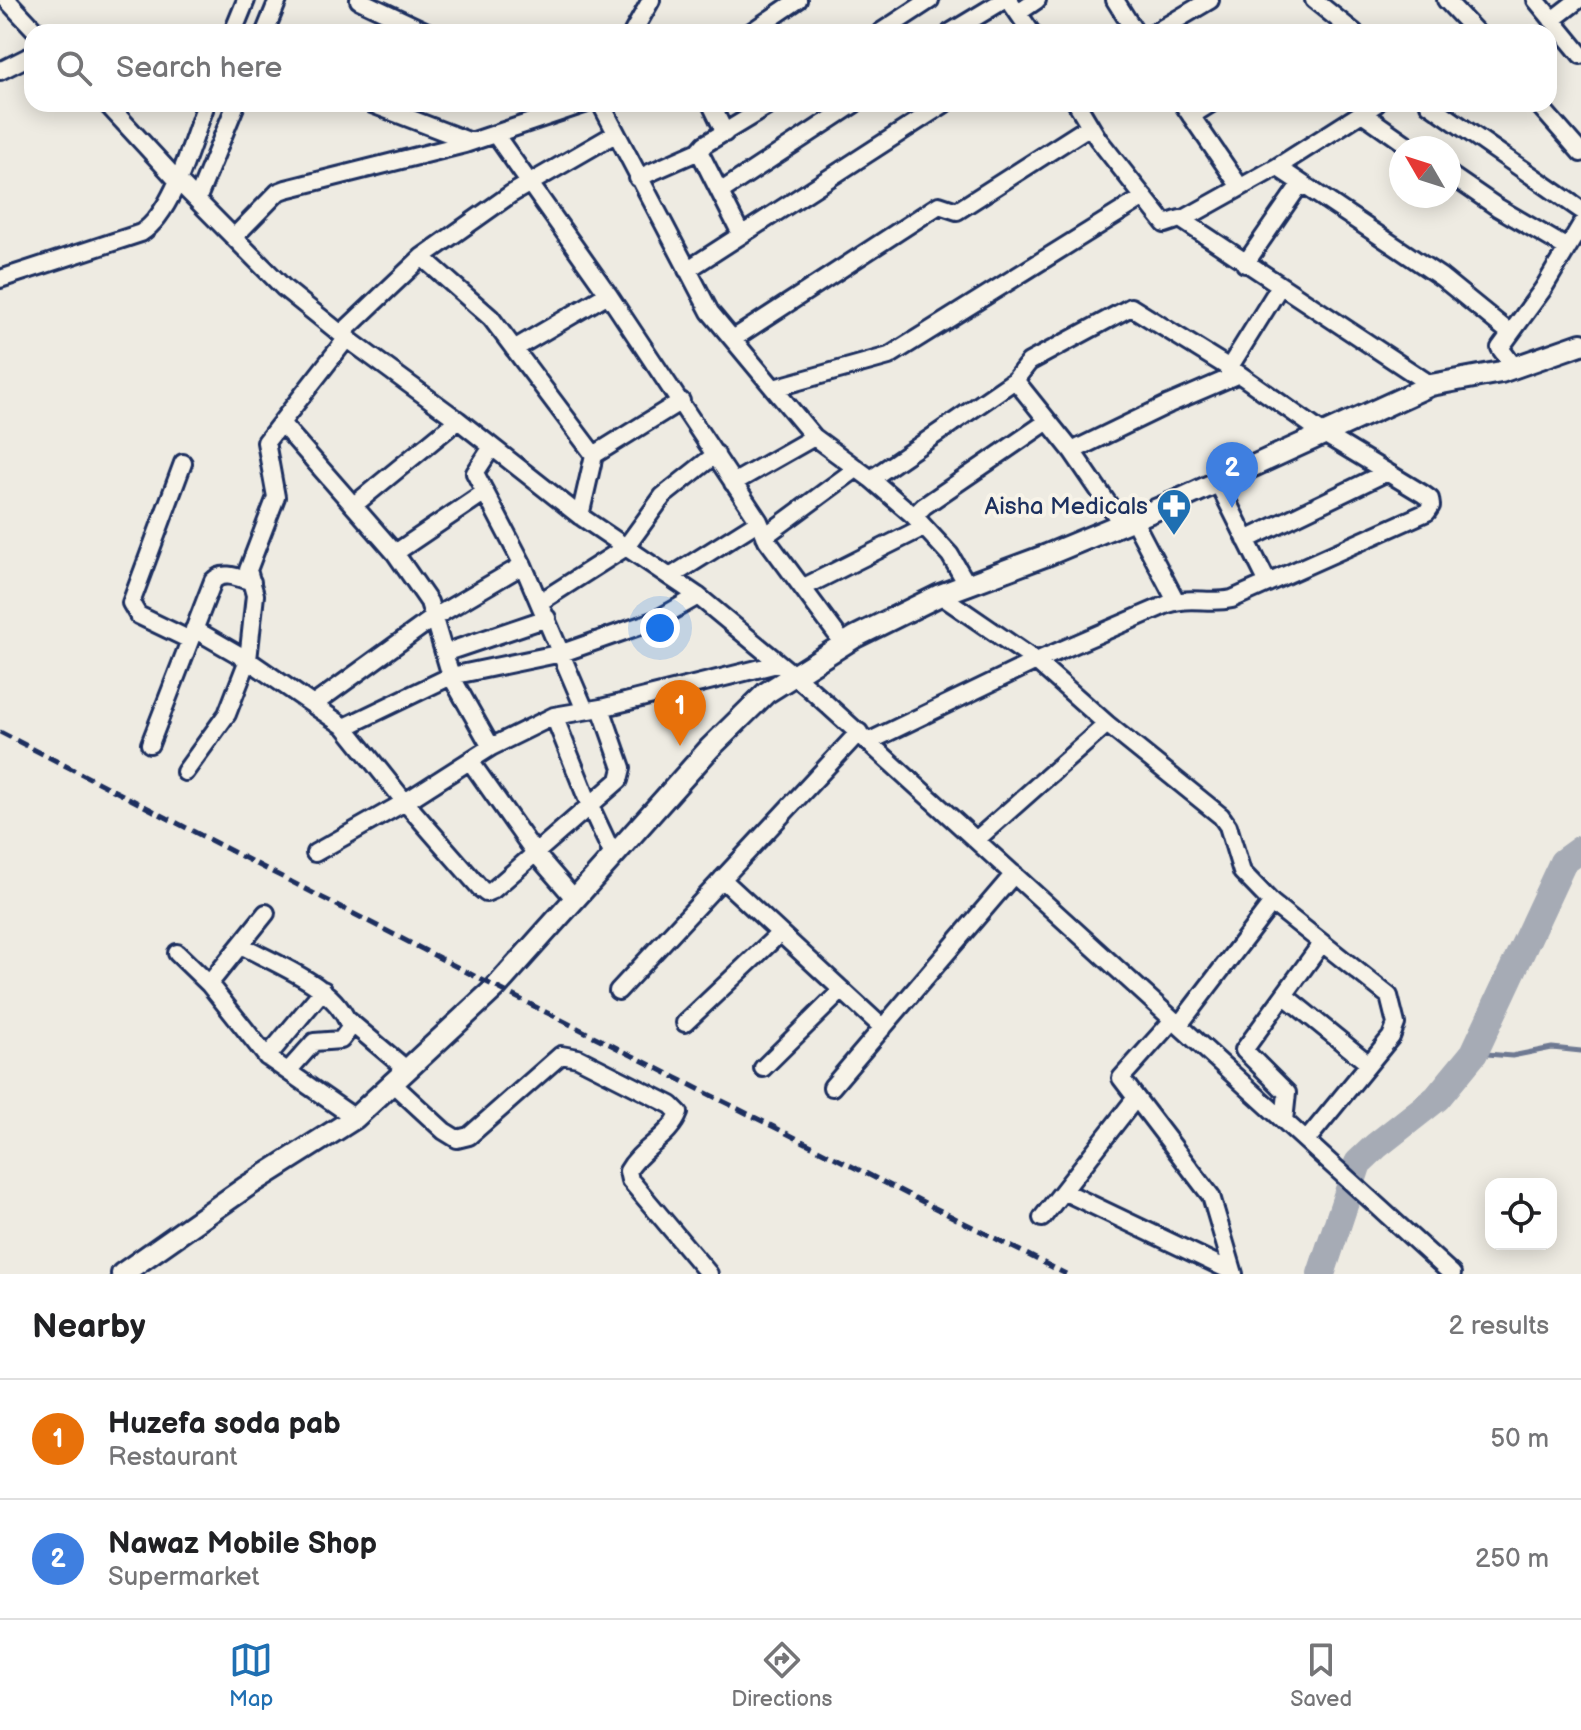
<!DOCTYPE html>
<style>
:root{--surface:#fff;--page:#f2f2f2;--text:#202124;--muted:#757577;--line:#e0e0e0;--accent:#1f6fb2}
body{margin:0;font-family:"Balsamiq Sans",sans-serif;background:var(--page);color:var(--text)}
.controls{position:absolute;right:24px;bottom:24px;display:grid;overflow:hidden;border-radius:16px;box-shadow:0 4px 20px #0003}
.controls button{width:72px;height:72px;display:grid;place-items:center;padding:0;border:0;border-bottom:2px solid var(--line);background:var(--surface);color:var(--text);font:40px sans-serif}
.compass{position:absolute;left:1389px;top:136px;width:72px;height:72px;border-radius:50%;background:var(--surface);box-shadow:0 4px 20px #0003;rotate:309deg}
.you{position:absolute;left:660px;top:628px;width:28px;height:28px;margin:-20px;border:6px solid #fff;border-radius:50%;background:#1a73e8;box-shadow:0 0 0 12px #1a73e833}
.badge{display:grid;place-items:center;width:52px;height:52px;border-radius:50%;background:var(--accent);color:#fff;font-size:26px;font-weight:700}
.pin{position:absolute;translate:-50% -66px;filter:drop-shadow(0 2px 4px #0008)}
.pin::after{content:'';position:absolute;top:42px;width:28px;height:24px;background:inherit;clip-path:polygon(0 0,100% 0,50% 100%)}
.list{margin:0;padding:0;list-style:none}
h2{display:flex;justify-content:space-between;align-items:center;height:104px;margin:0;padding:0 32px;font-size:34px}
h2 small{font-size:26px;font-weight:400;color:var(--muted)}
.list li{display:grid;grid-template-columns:52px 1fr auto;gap:24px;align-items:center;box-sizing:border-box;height:120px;padding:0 32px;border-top:2px solid var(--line)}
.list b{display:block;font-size:30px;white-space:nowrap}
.list p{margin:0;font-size:26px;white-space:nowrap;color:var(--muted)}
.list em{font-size:26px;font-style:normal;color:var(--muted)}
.icon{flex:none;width:44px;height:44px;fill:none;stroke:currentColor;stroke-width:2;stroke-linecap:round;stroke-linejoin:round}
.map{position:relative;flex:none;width:1581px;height:1274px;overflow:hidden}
.search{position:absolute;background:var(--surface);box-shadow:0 4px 20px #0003;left:24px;right:24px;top:24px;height:88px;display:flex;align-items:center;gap:20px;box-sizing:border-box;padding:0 28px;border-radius:24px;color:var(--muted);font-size:30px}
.sheet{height:344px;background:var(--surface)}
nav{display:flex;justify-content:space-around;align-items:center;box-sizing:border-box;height:112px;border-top:2px solid var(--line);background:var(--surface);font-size:22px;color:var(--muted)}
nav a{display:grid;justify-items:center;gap:4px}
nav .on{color:var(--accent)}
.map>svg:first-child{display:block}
</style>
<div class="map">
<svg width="1581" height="1274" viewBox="0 0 1581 1274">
<rect width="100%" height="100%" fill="#eeebe2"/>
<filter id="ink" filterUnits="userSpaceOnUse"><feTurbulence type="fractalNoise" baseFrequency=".0125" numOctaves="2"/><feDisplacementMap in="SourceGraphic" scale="16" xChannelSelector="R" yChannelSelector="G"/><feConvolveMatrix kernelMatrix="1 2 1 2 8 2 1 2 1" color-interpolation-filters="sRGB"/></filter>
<g filter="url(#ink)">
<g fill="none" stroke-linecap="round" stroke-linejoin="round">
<path stroke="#6e7992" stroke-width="5" d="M1474 1053 1512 1056 1552 1048 1581 1051"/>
<path stroke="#a6abb5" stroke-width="28" d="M1321 1274 1358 1163 1376 1146 1437 1098 1474 1053 1563 862 1581 849"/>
<g stroke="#1b2f5e" stroke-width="22">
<path id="minor" d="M7 0 37 32
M359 0 427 32
M1009 0 1031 32
M1115 0 1135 32
M1314 0 1354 32
M1446 0 1476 32
M1536 0 1581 55
M1018 13 1037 0
M1552 20 1578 0
M233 32 246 0
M265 32 278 0
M633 32 651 0
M751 32 798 0
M881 32 930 0
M951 32 1004 0
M1156 32 1210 0
M0 71 32 55
M107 104 177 180 284 288 341 334 458 420 580 516 698 596 809 688 1452 1274
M372 104 471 142
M601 104 710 312 814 437 871 479
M711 104 725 133
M1077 104 1098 139 1165 224 1180 219 1182 220
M1183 104 1240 187
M1376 104 1277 167 1441 277 1510 333
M1429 104 1581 210
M1538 104 1581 153
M1362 113 1412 148
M1191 116 1210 104
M495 134 608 294 759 521 767 540 844 644
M1277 167 1182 220 1431 385
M1449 174 1497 207 1567 248
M638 178 699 151
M720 192 854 104
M197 200 236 104
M741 234 699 151 705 144 771 104
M234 237 278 192 286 189 465 144 584 104
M422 257 491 318 594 455
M1245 264 1301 183
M687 270 944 104
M0 279 141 233C174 212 192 141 206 104
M341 334 422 257 511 194 615 134
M733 339 939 205 957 211 1090 126
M514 349 608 294
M1229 368 1280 286
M1515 368 1500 348 1543 289 1581 225
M774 388 889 356 1144 197
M281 423 395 553 429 602 451 676 491 747
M492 447 475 473 523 565 585 710
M1072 451 1169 404 1239 374
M183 463 131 603 138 615 190 640
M733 483 814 437
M1218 483 1268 583
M354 505 458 420
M580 516 594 455 681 401
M914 516 871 479 1015 380
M1133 519 1176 601
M765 536 856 469
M1246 540 1387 472
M395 553 485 492
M670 577 759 521
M968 586 950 555 914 516 924 506 1048 421
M804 587 924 527
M940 595 1036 661 1107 724 1221 816 1228 826 1242 872 1272 903 1389 996 1396 1024 1391 1037 1306 1141
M540 602 626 547 663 496 716 454
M194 629 248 660 345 727 405 802 491 747 554 716 601 708 777 664
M444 653 547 618
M313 705 433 618 523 565
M554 716 590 806 613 855
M345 727 451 676 562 653 656 620 698 596
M868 742 1036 661 1168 604C1189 596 1210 604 1232 599L1427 512 1431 506 1430 499 1423 494 1324 434 1239 374 1131 307 1029 362 1015 380 1072 451 1122 524
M150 744 213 581C223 570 239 578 252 582
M470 761 535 853 574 898
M185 772 227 714 248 660 255 595 248 570 276 497 266 442 347 338
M976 840 1107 724
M315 853 405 802 481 889 486 893 493 890 619 780 622 768 601 708
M722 879 883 1028
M241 945C277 965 338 986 350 1028L341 1040 314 1042 288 1071
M177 953 209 984 267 1057 355 1118
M209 984 266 913
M618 991 859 732
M1285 996 1369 1064
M348 1020 406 1069
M1173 1020 1121 1078 1211 1196 1234 1274
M685 1023 780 933
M1179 1025 1272 903
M267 1057 323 990
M763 1068 842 990
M391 1082 444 1131 457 1139 469 1136 561 1055 578 1058 671 1105 679 1113C670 1137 640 1149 628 1171L630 1180 709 1274
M832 1087 1014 874
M1284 1121 1287 1093 1244 1050 1322 943
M1063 1191 1233 1272
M1042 1218 1135 1099"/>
</g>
<g stroke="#1b2f5e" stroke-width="26">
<path id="major" d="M122 1274 246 1187 355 1118 496 987 710 748 766 693 855 637 940 595 1047 555 1172 503 1431 385 1501 372 1581 344"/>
</g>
<use href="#minor" stroke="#f7f3e8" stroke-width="16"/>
<use href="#major" stroke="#f7f3e8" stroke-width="20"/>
<path stroke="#1b2f5e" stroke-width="5" stroke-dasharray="12 6" stroke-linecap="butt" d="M0 732 496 987 1066 1274"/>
</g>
</g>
<defs>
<g id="pharmacy-pin" transform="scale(1.8)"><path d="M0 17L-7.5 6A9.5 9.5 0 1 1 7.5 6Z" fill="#1f6fb2" stroke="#f7f3e8"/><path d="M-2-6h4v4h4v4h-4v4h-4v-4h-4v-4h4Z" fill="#fff"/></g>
</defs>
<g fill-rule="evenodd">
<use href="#pharmacy-pin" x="1174" y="506"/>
</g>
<g text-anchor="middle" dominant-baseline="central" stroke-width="8" stroke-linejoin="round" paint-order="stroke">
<g font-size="24" fill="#1b2f5e" stroke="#f7f3e8" text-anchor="end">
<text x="1148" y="506">Aisha Medicals</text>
</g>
</g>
</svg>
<div class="controls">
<button><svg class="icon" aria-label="locate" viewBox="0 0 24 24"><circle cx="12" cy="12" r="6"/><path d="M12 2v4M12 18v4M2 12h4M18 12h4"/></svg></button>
</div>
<svg class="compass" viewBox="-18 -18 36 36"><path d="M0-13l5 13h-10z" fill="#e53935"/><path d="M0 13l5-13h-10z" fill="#757577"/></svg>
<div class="you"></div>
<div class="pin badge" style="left:680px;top:746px;background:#e8710a">1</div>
<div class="pin badge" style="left:1232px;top:508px;background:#3f7fe0">2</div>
<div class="search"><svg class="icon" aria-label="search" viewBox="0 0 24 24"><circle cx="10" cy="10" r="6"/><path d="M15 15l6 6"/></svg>Search here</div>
</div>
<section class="sheet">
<h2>Nearby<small>2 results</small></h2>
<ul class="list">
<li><span class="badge" style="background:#e8710a">1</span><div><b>Huzefa soda pab</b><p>Restaurant</p></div><em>50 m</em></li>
<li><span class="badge" style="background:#3f7fe0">2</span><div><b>Nawaz Mobile Shop</b><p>Supermarket</p></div><em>250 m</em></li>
</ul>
</section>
<nav>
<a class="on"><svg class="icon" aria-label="map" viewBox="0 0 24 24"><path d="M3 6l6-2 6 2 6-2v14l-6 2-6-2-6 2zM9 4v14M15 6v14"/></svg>Map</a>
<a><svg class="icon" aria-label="directions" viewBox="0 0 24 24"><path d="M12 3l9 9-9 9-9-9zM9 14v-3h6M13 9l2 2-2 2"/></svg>Directions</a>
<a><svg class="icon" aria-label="saved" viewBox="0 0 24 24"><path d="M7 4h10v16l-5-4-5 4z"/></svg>Saved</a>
</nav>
